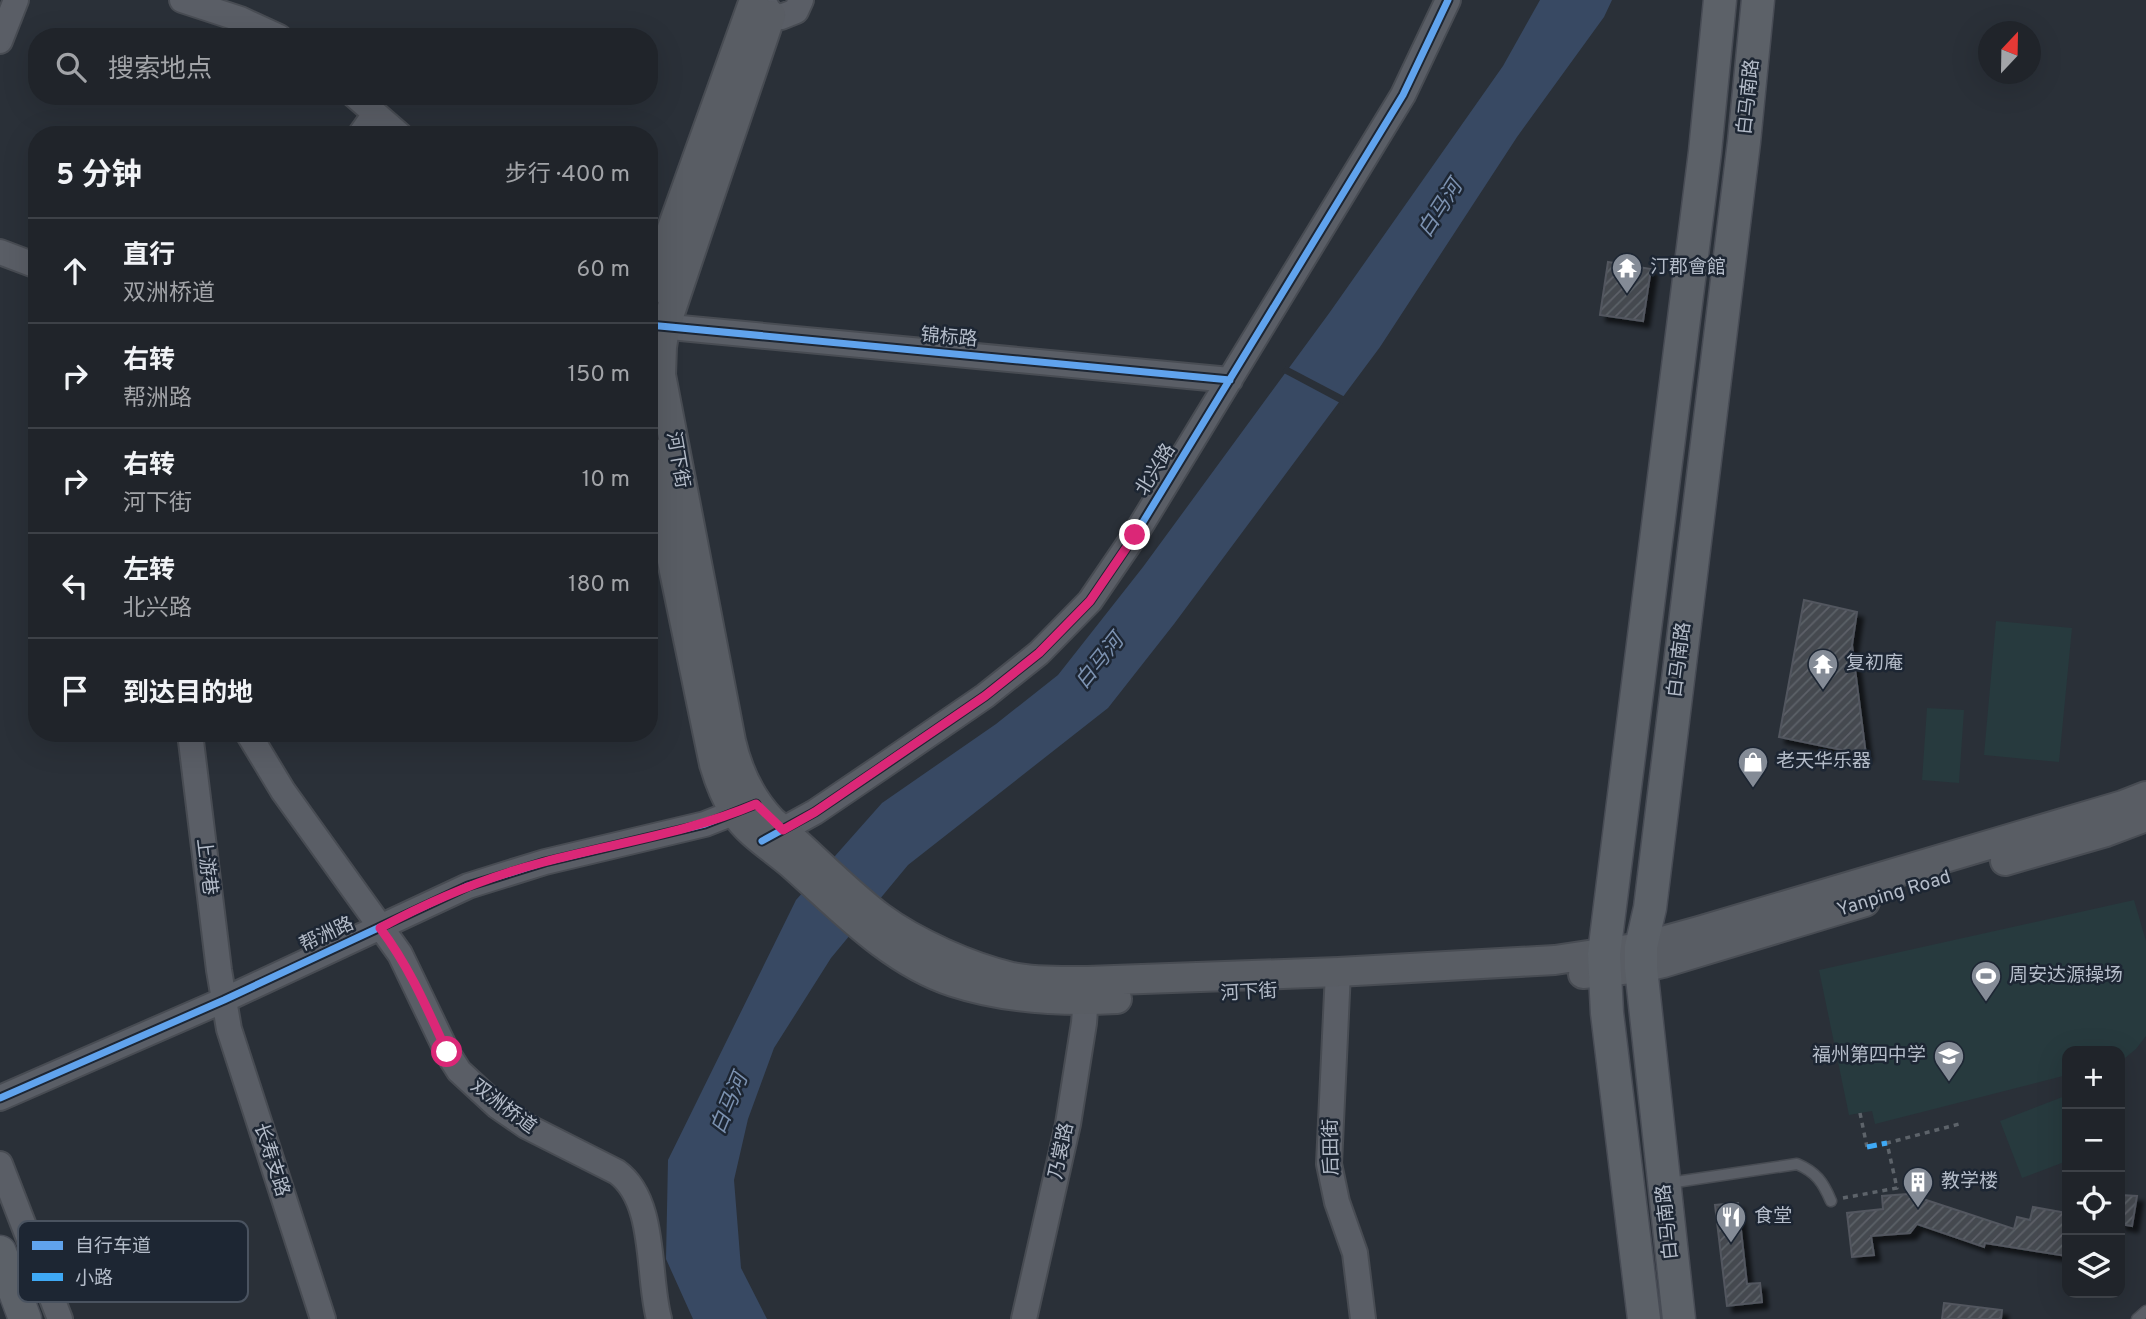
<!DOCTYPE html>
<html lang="zh">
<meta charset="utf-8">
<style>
:root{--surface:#20242a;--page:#2d3036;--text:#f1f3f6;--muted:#a2a4a8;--line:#3d4147}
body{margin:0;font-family:Overpass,"Noto Sans SC",sans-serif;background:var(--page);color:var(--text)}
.controls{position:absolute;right:21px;bottom:21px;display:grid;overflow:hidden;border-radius:14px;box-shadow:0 7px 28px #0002}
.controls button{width:63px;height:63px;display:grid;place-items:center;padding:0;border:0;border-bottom:2px solid var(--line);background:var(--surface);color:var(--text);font:35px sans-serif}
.compass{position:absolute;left:1978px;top:21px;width:63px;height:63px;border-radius:50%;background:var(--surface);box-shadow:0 7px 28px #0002;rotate:22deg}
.stop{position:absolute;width:21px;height:21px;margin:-16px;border:5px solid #db2777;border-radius:50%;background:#fff}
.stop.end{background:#db2777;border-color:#fff;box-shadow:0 2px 7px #0008}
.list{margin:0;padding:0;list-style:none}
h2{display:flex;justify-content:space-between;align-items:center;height:91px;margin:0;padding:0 28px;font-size:30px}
h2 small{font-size:23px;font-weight:400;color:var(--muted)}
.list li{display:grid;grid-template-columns:46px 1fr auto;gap:21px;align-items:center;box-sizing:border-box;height:105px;padding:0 28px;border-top:2px solid var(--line)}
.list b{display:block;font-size:26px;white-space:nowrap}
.list p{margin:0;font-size:23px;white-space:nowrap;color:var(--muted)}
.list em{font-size:23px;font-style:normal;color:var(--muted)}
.icon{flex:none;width:38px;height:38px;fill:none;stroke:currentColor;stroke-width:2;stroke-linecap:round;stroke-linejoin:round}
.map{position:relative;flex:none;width:2146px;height:1319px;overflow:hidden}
.search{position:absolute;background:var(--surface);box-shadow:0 7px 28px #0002;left:28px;top:28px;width:630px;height:77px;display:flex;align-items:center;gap:18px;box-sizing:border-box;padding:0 24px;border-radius:28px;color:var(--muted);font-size:26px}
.panel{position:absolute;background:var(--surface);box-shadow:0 7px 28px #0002;left:28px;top:126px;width:630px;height:616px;border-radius:28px}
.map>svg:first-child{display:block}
</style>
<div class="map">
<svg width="2146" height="1319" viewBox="0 0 2146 1319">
<defs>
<pattern id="building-hatch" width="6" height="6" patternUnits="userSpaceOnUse" patternTransform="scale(1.75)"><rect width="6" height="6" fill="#444950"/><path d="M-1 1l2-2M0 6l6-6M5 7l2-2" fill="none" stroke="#5d6168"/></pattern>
<filter id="shadow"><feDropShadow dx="6" dy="6" stdDeviation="2" flood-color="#0009"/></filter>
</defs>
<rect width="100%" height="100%" fill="#2a3038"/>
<path fill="#273a3e" d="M1996 621 2072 628 2059 762 1984 755Z
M1927 708 1964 710 1959 783 1922 780Z
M2134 900 2146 941V1036L2136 1049 2120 1062V1051H2067V1075L1875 1124 1872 1111 1849 1115 1819 970Z
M2065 1096 2067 1102V1161L2022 1178 2000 1121Z"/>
<path fill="#384963" d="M1540 0H1612L1604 17 1517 137 1380 347 1174 624 1108 708 908 865 831 958 774 1048 748 1119 734 1180 741 1268 767 1319H693L666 1259 668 1160 796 900 882 803 996 724 1058 675 1143 567 1330 312 1503 66Z"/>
<path fill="#2a3038" d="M1286 366 1347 398 1342 404 1282 372Z"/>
<path fill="url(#building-hatch)" stroke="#52575f" stroke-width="2" filter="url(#shadow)" d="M1608 262 1651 269 1643 321 1600 315Z
M1804 600 1857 612 1852 645 1866 755 1779 737Z
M1908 1194 2014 1229 2017 1217 2030 1220 2033 1207 2067 1213V1256L1985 1243 1984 1247 1917 1224 1910 1233 1871 1236 1874 1255 1852 1257 1847 1213 1883 1209 1882 1196Z
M2120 1195 2137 1196 2132 1226 2120 1224Z
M1738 1203 1747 1284 1760 1283 1762 1302 1727 1306 1715 1205Z
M1944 1303 2002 1310 2001 1319H1942Z"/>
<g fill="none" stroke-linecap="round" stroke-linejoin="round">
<g stroke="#484c53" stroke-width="13">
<path id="service" d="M1669 1183 1797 1164C1816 1172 1823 1182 1831 1201
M2137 1319 2146 1311"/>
</g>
<g stroke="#484c53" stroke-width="28">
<path id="tertiary" d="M182 0 240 19 279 37
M763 0 771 15 781 17 796 11 801 0
M0 41 16 0
M355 96 400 135
M360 135 375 114
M0 252 37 266
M649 325 1230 380
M190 733 219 970 229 1029 323 1319
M248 733 283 791 400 954 447 1052 459 1071 497 1106 526 1126 617 1172C657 1201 647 1275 659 1319
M766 839 815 812 880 768 985 696 1039 653 1090 601 1135 535 1403 95 1448 0
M1338 972 1329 1164 1337 1202 1355 1253 1363 1319
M0 1098 224 1000 468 886 545 862 705 824 753 805
M0 1164 60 1319
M1024 1319 1068 1124 1084 1023 1087 982"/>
</g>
<g stroke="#484c53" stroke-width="32">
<path id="secondary" d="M771 15 665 328 662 347 661 375 731 741C738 772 750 798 772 821 809 852 842 888 880 917 915 943 970 967 1012 977 1036 982 1062 981 1087 981L1338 972 1555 960 1641 947 1699 931 2123 805 2146 796
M649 292 754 0
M649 450 714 764C719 781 725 797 735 813 748 833 771 847 790 863 839 906 889 961 953 982 1005 999 1062 1002 1117 999
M2005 861 2106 832 2146 817
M1583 974 1641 968 1663 963 1865 902"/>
</g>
<g stroke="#484c55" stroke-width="35">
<path id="primary" d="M0 1252 25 1319
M1644 1319 1607 1013 1604 954 1705 152 1720 0
M1679 1319 1641 968V947L1650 908 1744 142 1758 0"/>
</g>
<path stroke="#5d636a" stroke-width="3.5" stroke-dasharray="5 5" stroke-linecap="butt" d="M1860 1113 1867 1147
M1843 1198 1897 1188 1887 1143 1963 1123"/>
<use href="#service" stroke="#5a5e66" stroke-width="10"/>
<use href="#tertiary" stroke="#5a5e66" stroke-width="24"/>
<use href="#secondary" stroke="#595d64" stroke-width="28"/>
<use href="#primary" stroke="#5c6168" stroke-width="32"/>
<path stroke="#3fa9f5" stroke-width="5" stroke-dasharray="10 5" stroke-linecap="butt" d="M1867 1147 1887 1143"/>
<g stroke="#1d2633" stroke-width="11">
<path id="cycleway" d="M649 325 1230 380
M762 841 815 812 880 768 985 696 1039 653 1090 601 1135 535 1403 95 1448 0
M0 1098 224 1000 468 886 545 862 705 824 756 804"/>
</g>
<use href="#cycleway" stroke="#60a3ed" stroke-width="7"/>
</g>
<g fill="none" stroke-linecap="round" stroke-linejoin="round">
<path stroke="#db2777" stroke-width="9" d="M447 1052C427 1008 409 966 380 928 432 900 486 877 544 862 615 843 688 833 756 804L783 830 815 812 985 696 1039 653 1090 601 1135 535"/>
</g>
<defs>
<g id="temple-pin" transform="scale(1.575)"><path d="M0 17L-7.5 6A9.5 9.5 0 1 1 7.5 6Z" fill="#848b96" stroke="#1d2633"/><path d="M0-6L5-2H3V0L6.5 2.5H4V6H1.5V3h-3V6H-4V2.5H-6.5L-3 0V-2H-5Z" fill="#fff"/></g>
<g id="shop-pin" transform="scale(1.575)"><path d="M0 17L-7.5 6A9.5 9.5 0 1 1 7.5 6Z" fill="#848b96" stroke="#1d2633"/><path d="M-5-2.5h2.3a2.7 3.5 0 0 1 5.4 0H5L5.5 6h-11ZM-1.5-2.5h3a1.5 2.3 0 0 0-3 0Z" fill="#fff"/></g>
<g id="stadium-pin" transform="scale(1.575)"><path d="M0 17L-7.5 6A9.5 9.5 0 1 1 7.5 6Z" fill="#848b96" stroke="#1d2633"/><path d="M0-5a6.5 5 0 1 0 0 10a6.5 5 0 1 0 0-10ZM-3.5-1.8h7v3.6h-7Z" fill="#fff"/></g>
<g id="school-pin" transform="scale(1.575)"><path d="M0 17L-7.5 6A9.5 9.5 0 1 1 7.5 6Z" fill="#848b96" stroke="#1d2633"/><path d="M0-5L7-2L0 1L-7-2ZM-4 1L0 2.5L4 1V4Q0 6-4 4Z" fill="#fff"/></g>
<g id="building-pin" transform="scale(1.575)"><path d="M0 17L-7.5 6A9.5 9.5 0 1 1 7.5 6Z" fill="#848b96" stroke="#1d2633"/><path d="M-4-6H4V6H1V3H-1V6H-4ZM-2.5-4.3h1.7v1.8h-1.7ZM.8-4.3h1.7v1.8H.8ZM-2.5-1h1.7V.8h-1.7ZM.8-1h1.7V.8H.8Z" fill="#fff"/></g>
<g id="restaurant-pin" transform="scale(1.575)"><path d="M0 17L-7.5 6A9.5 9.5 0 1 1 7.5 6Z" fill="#848b96" stroke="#1d2633"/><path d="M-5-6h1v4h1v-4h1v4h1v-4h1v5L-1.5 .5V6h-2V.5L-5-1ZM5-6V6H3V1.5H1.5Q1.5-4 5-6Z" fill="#fff"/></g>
</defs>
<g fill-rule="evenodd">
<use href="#temple-pin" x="1627" y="268"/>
<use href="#temple-pin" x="1823" y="664"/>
<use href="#shop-pin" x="1753" y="762"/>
<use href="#stadium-pin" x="1986" y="976"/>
<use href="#school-pin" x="1949" y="1056"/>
<use href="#building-pin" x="1918" y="1182"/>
<use href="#restaurant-pin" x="1731" y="1217"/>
</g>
<g text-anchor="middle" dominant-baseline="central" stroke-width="5" stroke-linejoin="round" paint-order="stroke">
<g font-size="19" fill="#b4bcc9" stroke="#1d2633">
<text transform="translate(1749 97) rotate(-84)">白马南路</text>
<text transform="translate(949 338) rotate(5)">锦标路</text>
<text transform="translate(677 460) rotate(80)">河下街</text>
<text transform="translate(1156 470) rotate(-58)">北兴路</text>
<text transform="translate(1680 660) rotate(-83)">白马南路</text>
<text transform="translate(206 867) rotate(83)">上游巷</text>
<text transform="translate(1894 894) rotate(-17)">Yanping Road</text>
<text transform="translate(327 935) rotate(-25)">帮洲路</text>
<text transform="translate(1249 993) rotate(-3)">河下街</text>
<text transform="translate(503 1107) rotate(37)">双洲桥道</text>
<text transform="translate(1332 1147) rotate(-91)">后田街</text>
<text transform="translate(1062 1151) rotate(-78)">乃裳路</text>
<text transform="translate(271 1160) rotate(72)">长寿支路</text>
<text transform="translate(1668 1222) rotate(-96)">白马南路</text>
</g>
<g font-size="19" fill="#b4bcc9" stroke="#1d2633" text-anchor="start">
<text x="1650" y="268">汀郡會館</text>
<text x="1846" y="664">复初庵</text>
<text x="1776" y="762">老天华乐器</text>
<text x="2009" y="976">周安达源操场</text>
<text x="1926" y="1056" text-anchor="end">福州第四中学</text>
<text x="1941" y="1182">教学楼</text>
<text x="1754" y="1217">食堂</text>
</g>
<g font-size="21" font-style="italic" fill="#7c92b1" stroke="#1d2633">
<text transform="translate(1441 209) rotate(-57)">白马河</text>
<text transform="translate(1100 662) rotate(-51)">白马河</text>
<text transform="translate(730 1104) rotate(-67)">白马河</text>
</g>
</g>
<rect x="18" y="1221" width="230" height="81" rx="10" fill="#1d2633" stroke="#4a5360" stroke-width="2"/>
<rect x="32" y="1241" width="31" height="9" fill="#60a3ed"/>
<rect x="32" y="1273" width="31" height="8" fill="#3fa9f5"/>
<g font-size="19" fill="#b4bcc9">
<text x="75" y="1252">自行车道</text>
<text x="75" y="1284">小路</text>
</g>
</svg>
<div class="controls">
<button>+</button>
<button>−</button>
<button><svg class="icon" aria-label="locate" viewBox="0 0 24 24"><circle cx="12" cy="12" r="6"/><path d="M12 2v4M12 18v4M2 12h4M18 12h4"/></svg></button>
<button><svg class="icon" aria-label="layers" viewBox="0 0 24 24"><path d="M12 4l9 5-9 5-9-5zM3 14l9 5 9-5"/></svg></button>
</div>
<svg class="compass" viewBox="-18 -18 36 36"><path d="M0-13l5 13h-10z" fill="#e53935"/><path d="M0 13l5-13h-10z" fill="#a2a4a8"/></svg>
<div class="stop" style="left:447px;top:1052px"></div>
<div class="stop end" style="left:1135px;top:535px"></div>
<div class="search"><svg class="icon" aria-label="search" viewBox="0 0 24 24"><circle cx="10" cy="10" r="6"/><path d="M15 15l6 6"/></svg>搜索地点</div>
<section class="panel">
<h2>5 分钟<small>步行 · 400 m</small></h2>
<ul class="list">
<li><svg class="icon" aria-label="ahead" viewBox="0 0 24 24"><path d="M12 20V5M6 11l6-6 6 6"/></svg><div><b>直行</b><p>双洲桥道</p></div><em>60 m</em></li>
<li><svg class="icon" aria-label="right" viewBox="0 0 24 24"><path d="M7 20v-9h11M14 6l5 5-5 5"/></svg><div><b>右转</b><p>帮洲路</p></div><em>150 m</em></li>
<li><svg class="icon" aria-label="right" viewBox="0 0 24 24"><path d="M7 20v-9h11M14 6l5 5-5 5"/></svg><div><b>右转</b><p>河下街</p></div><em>10 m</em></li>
<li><svg class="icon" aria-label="left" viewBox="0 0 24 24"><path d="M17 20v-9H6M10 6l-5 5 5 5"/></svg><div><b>左转</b><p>北兴路</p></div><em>180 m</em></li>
<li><svg class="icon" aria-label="arrive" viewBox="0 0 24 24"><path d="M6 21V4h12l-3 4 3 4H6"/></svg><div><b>到达目的地</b></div></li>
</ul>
</section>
</div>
